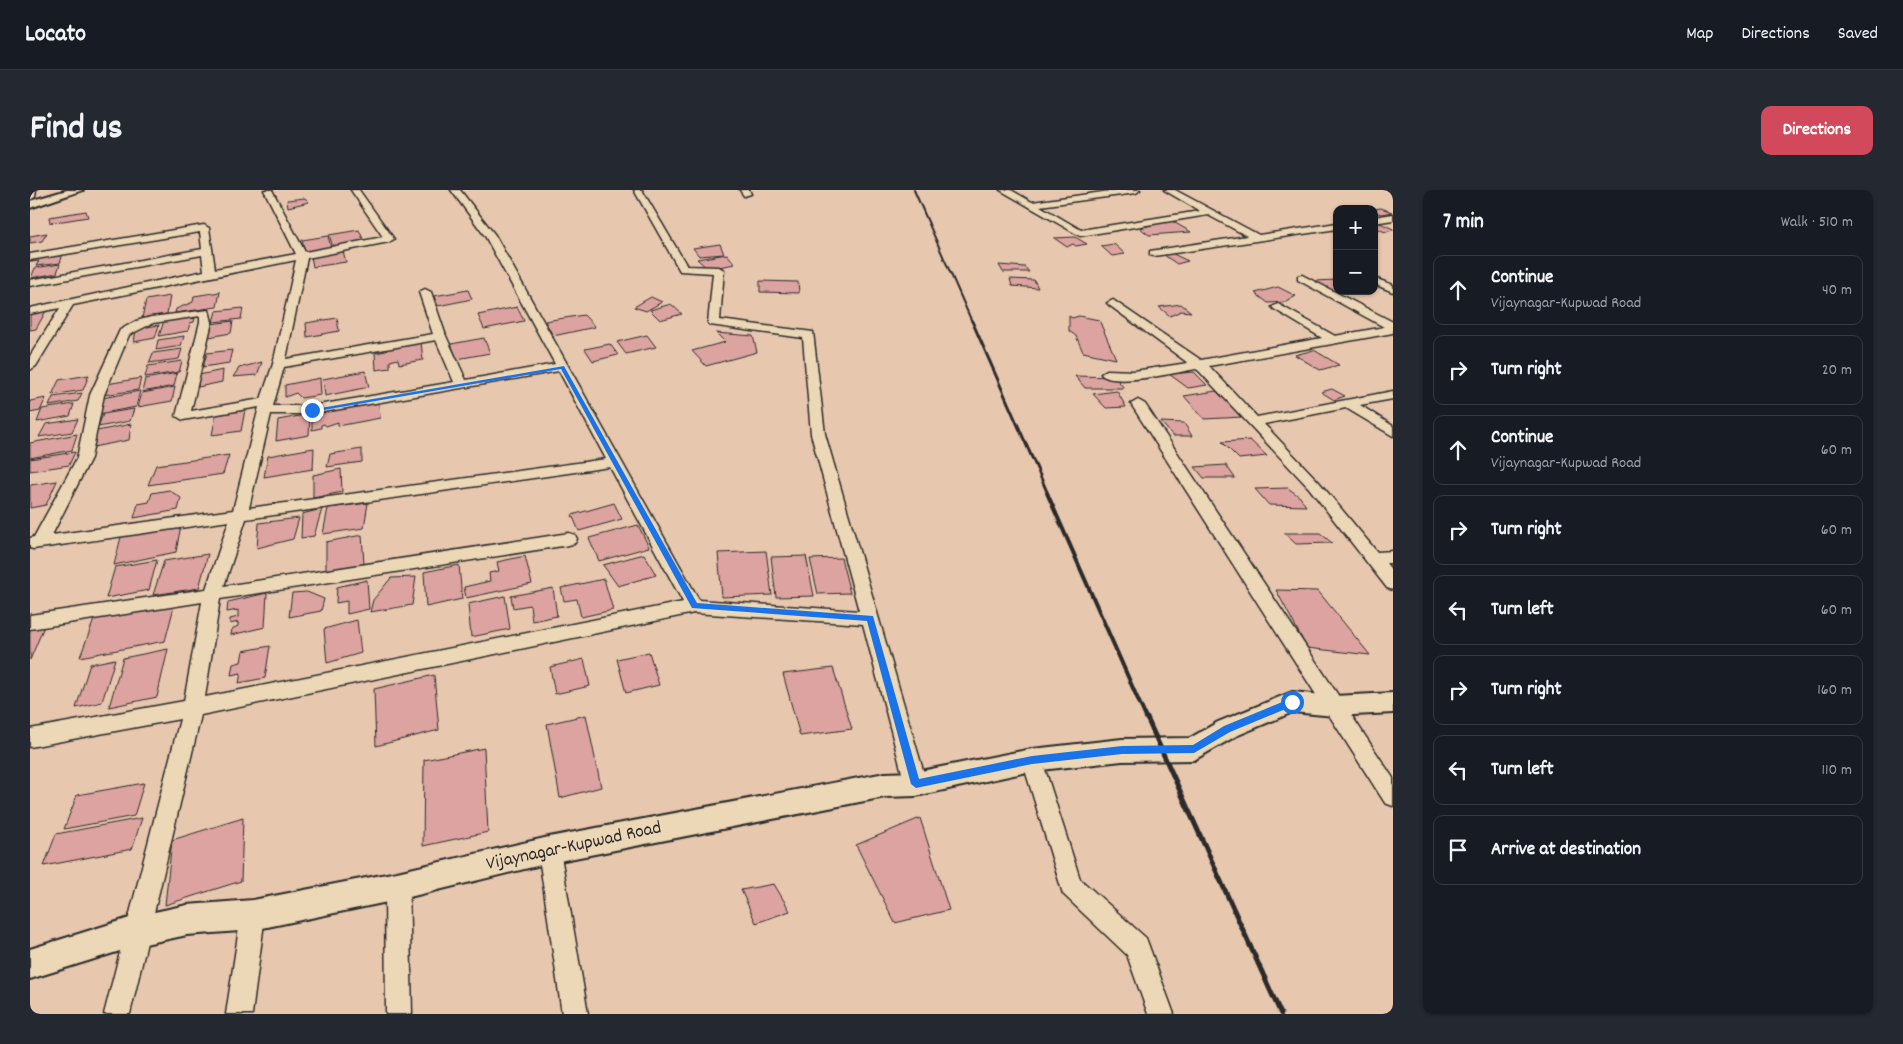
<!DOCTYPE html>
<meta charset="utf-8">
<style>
:root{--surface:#171b24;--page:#242831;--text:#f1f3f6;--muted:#9ea1a6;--line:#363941;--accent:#d1495b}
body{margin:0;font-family:Dekko,sans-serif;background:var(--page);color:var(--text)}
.controls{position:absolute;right:15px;top:15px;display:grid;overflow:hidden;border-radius:10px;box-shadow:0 1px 4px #0004}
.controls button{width:45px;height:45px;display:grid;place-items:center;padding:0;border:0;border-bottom:1px solid var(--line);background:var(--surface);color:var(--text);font:25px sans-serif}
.stop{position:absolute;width:15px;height:15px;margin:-11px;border:4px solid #1a73e8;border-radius:50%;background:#fff}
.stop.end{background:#1a73e8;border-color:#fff;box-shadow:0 1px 5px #0008}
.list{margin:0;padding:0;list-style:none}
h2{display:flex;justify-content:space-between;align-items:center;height:65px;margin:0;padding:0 20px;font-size:21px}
h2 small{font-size:16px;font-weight:400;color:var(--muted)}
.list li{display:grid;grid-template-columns:32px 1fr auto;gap:15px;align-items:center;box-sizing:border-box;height:70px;margin:0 10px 10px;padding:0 10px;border:1px solid var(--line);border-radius:10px}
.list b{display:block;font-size:19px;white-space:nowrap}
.list p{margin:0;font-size:16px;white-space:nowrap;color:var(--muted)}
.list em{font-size:16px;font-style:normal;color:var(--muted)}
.icon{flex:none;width:28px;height:28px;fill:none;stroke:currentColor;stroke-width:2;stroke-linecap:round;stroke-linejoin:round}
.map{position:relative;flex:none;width:1363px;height:824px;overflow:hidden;border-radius:10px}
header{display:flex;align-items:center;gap:30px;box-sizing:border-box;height:70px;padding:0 25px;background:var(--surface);border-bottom:1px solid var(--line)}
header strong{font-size:24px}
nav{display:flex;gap:28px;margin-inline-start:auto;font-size:18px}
.intro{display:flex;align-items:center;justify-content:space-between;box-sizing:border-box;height:120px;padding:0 30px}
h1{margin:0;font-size:35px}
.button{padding:12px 22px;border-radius:10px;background:var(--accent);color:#fff;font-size:18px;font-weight:700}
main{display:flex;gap:30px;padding:0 30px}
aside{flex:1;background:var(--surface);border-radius:10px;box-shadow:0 1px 4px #0004}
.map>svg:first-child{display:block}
</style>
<header>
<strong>Locato</strong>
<nav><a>Map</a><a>Directions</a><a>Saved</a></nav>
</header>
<div class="intro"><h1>Find us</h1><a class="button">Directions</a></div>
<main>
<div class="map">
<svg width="1363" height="824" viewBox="0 0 1363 824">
<rect width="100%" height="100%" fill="#e8c7af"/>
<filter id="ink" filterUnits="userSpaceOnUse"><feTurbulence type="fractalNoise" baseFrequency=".02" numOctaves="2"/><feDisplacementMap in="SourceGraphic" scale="10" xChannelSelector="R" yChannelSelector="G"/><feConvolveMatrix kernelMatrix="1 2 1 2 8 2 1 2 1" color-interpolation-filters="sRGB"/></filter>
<g filter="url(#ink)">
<path fill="#dda3a0" stroke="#2b2b2b" d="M275 8 279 12 258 17 257 10Z
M1351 18 1362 22 1351 24 1344 22V19Z
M56 21 58 27 20 33 19 27Z
M1140 30 1161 42 1119 45 1110 38Z
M1350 33 1363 39V40L1355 42 1344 37V35Z
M329 40 334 51 303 57 299 45Z
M17 43 12 51 0 53V46Z
M298 46 301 58 275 62 272 50Z
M1045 47 1057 54 1046 56 1043 54 1037 57 1024 48Z
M690 54 694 64 669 66 663 58Z
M1084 54 1095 64 1082 66 1071 56Z
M313 61 316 72 283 77 281 66Z
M1141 63 1158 71 1147 74 1134 65Z
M33 64 30 73 6 76 9 71 2 72 3 68Z
M697 64 705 74 678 79 667 69Z
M30 74 27 83 1 88 5 78Z
M969 75 995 77 999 82H973Z
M980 89 1004 90 1008 98 982 96Z
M1306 90 1307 100 1299 101 1285 91Z
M730 91 768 92 769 103 730 102Z
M1248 97 1266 106 1256 112 1238 113 1225 103Z
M438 100 442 109 408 116 404 106Z
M190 102 187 117 145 123 146 119 163 112 164 106Z
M140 106 137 124 112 128 116 110Z
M621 107 632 112 616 121 604 117Z
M641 114 652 124 630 130 620 120Z
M1151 114 1161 122 1151 121 1140 126 1129 117Z
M487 117 494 131 454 139 448 125Z
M213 118 211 129 183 132 186 121Z
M16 121 6 139 0 140V123Z
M554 125 565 137 523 146 515 131Z
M1039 126 1042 128 1049 126 1069 130 1086 169 1053 162 1046 146 1039 141Z
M161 127 160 129 165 128 164 132 160 133 158 141 129 146 134 131Z
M307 128 309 141 277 147 276 133Z
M203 131 201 143 179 147 181 134Z
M129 135 125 148 104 152 106 139Z
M686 143 723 146 727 162 676 176 662 161 695 152Z
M617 145 626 157 596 164 587 152Z
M154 146 151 156 126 160 128 150Z
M454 148 460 163 427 169 421 154Z
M391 152 393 170 369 174 368 169 360 171V178L346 180 345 163 356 161 359 157Z
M580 154 588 165 563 171 555 159Z
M152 159 149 169 119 173 123 163Z
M202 160 199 173 173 177 177 163Z
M1284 160 1309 175 1290 180 1265 165Z
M152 171 149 182 115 187 118 176Z
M232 172 227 185 203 187 209 178Z
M193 180 192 192 168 197 169 185Z
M335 181 339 197 295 206 293 189Z
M1164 182 1177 195 1158 198 1139 184Z
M147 183 144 196 112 202 115 189Z
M59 185 53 200 22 205 29 190Z
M1045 186 1085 187 1094 198H1055Z
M111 188 108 200 73 205 77 194Z
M290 188 291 205 271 208 266 203 255 207V195Z
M145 197 142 211 108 217 112 203Z
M1302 199 1315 206 1304 210 1291 202Z
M110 201 106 217 68 224 72 208Z
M1087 201 1096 217 1076 218 1063 204Z
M1186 201 1213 227 1174 229 1154 206Z
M52 203 48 211 19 216 23 207Z
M16 208 10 221 0 223V211Z
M349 213 350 228 308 236V232L296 236 294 234 291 235V238L282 240V224Z
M44 214 40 226 7 232 12 219Z
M104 219 100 231 68 237 73 224Z
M215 220 211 241 182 245 186 225Z
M280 224 279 245 246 251 248 230Z
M48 229 42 242 9 247 16 234Z
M1131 232 1154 233 1162 246H1143Z
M101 234 99 250 63 257 67 241Z
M47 244 42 260 0 268V253Z
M1220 250 1237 266 1209 269 1192 252Z
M284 258 283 279 234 287 238 266Z
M332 259V272L297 277 300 264Z
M45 262 39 275 0 281V269Z
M199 265 193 284 118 295 126 275Z
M1196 275 1205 288H1174L1165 277Z
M311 279 312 302 283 308V285Z
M27 291 16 315 0 318V295Z
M1258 298 1270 307 1276 316 1239 315 1225 299Z
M139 300 151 308 148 320 104 328 108 314 119 312 122 303Z
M338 313 334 338 293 344 298 318Z
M584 313 592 329 549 341 542 325Z
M292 319 284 346 271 348 272 324Z
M269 328 263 349 227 358 229 333Z
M151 335 146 362 84 375 91 347Z
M608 335 619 357 569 371 559 348Z
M1254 343H1290L1302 353 1266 354Z
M332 345 334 374 296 382V352Z
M736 361 742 405 692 407 688 363Z
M178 364 169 398 123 405 134 371Z
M614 364 626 385 588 396 573 375Z
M495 366 502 394 436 408 434 397 460 391 459 383 469 381 467 372Z
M776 366 784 406 746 407 741 367Z
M811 368 820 403 788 404 780 369Z
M127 370 119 400 76 408 85 377Z
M429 375 432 409 396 417 394 382Z
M386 387 382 415 340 422 343 410 361 388Z
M574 389 583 420 551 427 547 409 534 411 531 398Z
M337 390 339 419 317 424V411L306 413 307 397Z
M523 398 527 426 502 431 500 415 483 418 481 406Z
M1246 400 1288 401 1340 465 1277 458Z
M277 402 294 409 291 421 259 427 262 403Z
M237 403 235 437 201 445 202 439 208 436V432L200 434V429L208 427V420L197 422 198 412Z
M475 406 480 439 441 447 438 414Z
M145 413 135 451 50 467 65 427Z
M327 430 331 463 297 473 294 439Z
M15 434 0 470V437Z
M240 456 235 488 209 493 211 483 201 485 203 474 211 472 213 461Z
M138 459 127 507 79 517 93 468Z
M619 462 629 495 596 503 587 469Z
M85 469 72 512 46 518 60 474Z
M554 469 560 496 525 504 520 477Z
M803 478 822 539 770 546 753 484Z
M404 485 409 540 346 556 344 499Z
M556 525 571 597 530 608 517 534Z
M454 558 458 642 393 656 394 570Z
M114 593 104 626 34 639 47 605Z
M112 628 102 659 14 676 26 644Z
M213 628 211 691 135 715 142 650Z
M890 628 919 720 865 733 826 655Z
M744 694 760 721 726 733 711 700Z"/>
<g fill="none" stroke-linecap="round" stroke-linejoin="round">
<g stroke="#2b2b2b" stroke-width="3">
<path id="minor" d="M0 0H6L5 7 0 10Z
M234 0H242L275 62 353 47 321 0H329L364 49 359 52 277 68 256 169 403 144 389 102 395 99 401 102 416 146 436 190 525 174 455 46 421 0H430L465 45 669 410 829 421 781 244 773 148 680 135 678 133 683 83 650 81 604 0H612L657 76 689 77 694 80 690 130 783 142 795 244 897 594 894 601 886 604 878 601 875 594 833 434 664 423 171 525 100 824H74L150 529 0 557V539L154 511 172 412 0 439V425L176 399 199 331 3 359 0 358V348L4 347 47 268 60 205 90 140 106 131 121 127 179 120 182 132 161 221 231 209 243 174 266 70 43 115 6 176 0 180V166L30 118 0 124V118L174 81 172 65 0 96V90L172 59 170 42 0 70V64L174 35 179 38 185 79 266 64ZM170 126V132L146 226 153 230 229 217 203 320 22 345 61 268 74 205 99 145 123 133ZM406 150 424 192 282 216H243L254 177ZM529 181 576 269 219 318 241 224H282ZM580 277 653 412 175 507 190 409 539 355 545 353 547 349 545 345 539 343 194 396 216 329Z
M710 0H719L721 4 714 6Z
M970 0H981L1002 12 1087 0H1110L1106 3 1010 16 1051 40 1170 21 1134 0H1145L1229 45 1307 33V39L1124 66 1120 65V61L1217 46 1178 25 1050 46Z
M1363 24V30L1344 33V27Z
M1272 85 1363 132V143L1179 176 1227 227 1363 201V209L1330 215 1363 236V246L1316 218 1234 234 1289 292 1347 362 1363 361V373H1356L1363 382V400L1357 398 1279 298 1169 181 1166 179C1148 182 1082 198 1071 184L1077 180 1104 181 1158 173 1079 115 1077 113 1083 110 1171 170 1292 148 1244 119 1242 117 1248 114 1305 146 1354 137 1268 90V86Z
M1344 88 1363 95V102L1344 94Z
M1108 210 1115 214 1363 588V616L1355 613 1101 214Z
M1002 561 1009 564 1012 570 1050 689 1116 748 1144 824H1118L1097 765 1033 704 992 570 995 564Z
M519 649 527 652 530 660 558 824H532L508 660 511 652Z
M367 684 375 688 379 696 382 824H356L355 696 359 688Z
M223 713 232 716 235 725 222 824H196L211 725 214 716Z"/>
</g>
<g stroke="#2b2b2b" stroke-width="4">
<path id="tertiary" d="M37 0H53L0 18V11Z
M1262 502 1304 506 1363 503V523L1304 526 1263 522 1206 546 1164 570 1092 571 1002 581 886 606 855 607 519 673 367 710 223 740 157 745 106 756 0 789V759L106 726 157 715 223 710 367 682 519 647 855 583 886 582 1002 559 1092 549 1160 548 1188 532Z"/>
</g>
<use href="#minor" fill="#ecd7b6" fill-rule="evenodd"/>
<use href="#tertiary" fill="#ecd7b6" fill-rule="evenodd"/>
<path stroke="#2b2b2b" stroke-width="2" d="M884 0 942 132"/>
<path stroke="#2b2b2b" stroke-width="3" d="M942 131 1018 304"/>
<path stroke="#2b2b2b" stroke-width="4" d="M1017 303 1117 530"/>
<path stroke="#2b2b2b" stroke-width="5" d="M1117 528 1251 824"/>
</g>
</g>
<path fill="#1a73e8" d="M534 176 667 413 843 426 889 589 1002 566 1092 556 1163 555 1194 536 1262 508 1266 512 1265 515 1200 542 1164 563 1092 564 1002 574 886 598 881 594 837 431 662 418 531 179 282 222 279 220Z"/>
<g text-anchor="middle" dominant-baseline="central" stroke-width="5" stroke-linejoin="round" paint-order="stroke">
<g font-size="19" fill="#2b2b2b" stroke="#ecd7b6">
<text transform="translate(544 657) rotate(-12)">Vijaynagar-Kupwad Road</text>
</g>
</g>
</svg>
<div class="controls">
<button>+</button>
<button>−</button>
</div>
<div class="stop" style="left:1262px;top:512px"></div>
<div class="stop end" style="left:282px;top:220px"></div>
</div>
<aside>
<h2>7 min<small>Walk · 510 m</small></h2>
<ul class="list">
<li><svg class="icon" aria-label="ahead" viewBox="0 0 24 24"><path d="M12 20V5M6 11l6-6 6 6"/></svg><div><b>Continue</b><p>Vijaynagar-Kupwad Road</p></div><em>40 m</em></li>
<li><svg class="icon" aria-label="right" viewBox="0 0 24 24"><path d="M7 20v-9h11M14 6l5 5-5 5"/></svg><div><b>Turn right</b></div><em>20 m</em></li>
<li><svg class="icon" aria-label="ahead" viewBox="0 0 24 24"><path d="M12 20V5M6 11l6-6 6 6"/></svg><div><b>Continue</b><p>Vijaynagar-Kupwad Road</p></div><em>60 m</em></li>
<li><svg class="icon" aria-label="right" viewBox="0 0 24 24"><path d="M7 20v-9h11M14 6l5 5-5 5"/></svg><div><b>Turn right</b></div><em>60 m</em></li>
<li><svg class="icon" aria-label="left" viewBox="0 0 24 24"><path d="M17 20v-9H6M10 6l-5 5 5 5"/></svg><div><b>Turn left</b></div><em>60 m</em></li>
<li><svg class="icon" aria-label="right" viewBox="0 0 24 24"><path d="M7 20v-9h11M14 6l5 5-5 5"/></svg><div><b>Turn right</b></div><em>160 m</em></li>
<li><svg class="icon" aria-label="left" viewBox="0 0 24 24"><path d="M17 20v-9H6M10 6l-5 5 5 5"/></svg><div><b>Turn left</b></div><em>110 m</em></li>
<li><svg class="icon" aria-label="arrive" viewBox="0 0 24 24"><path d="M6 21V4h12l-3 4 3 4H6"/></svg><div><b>Arrive at destination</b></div></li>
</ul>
</aside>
</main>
